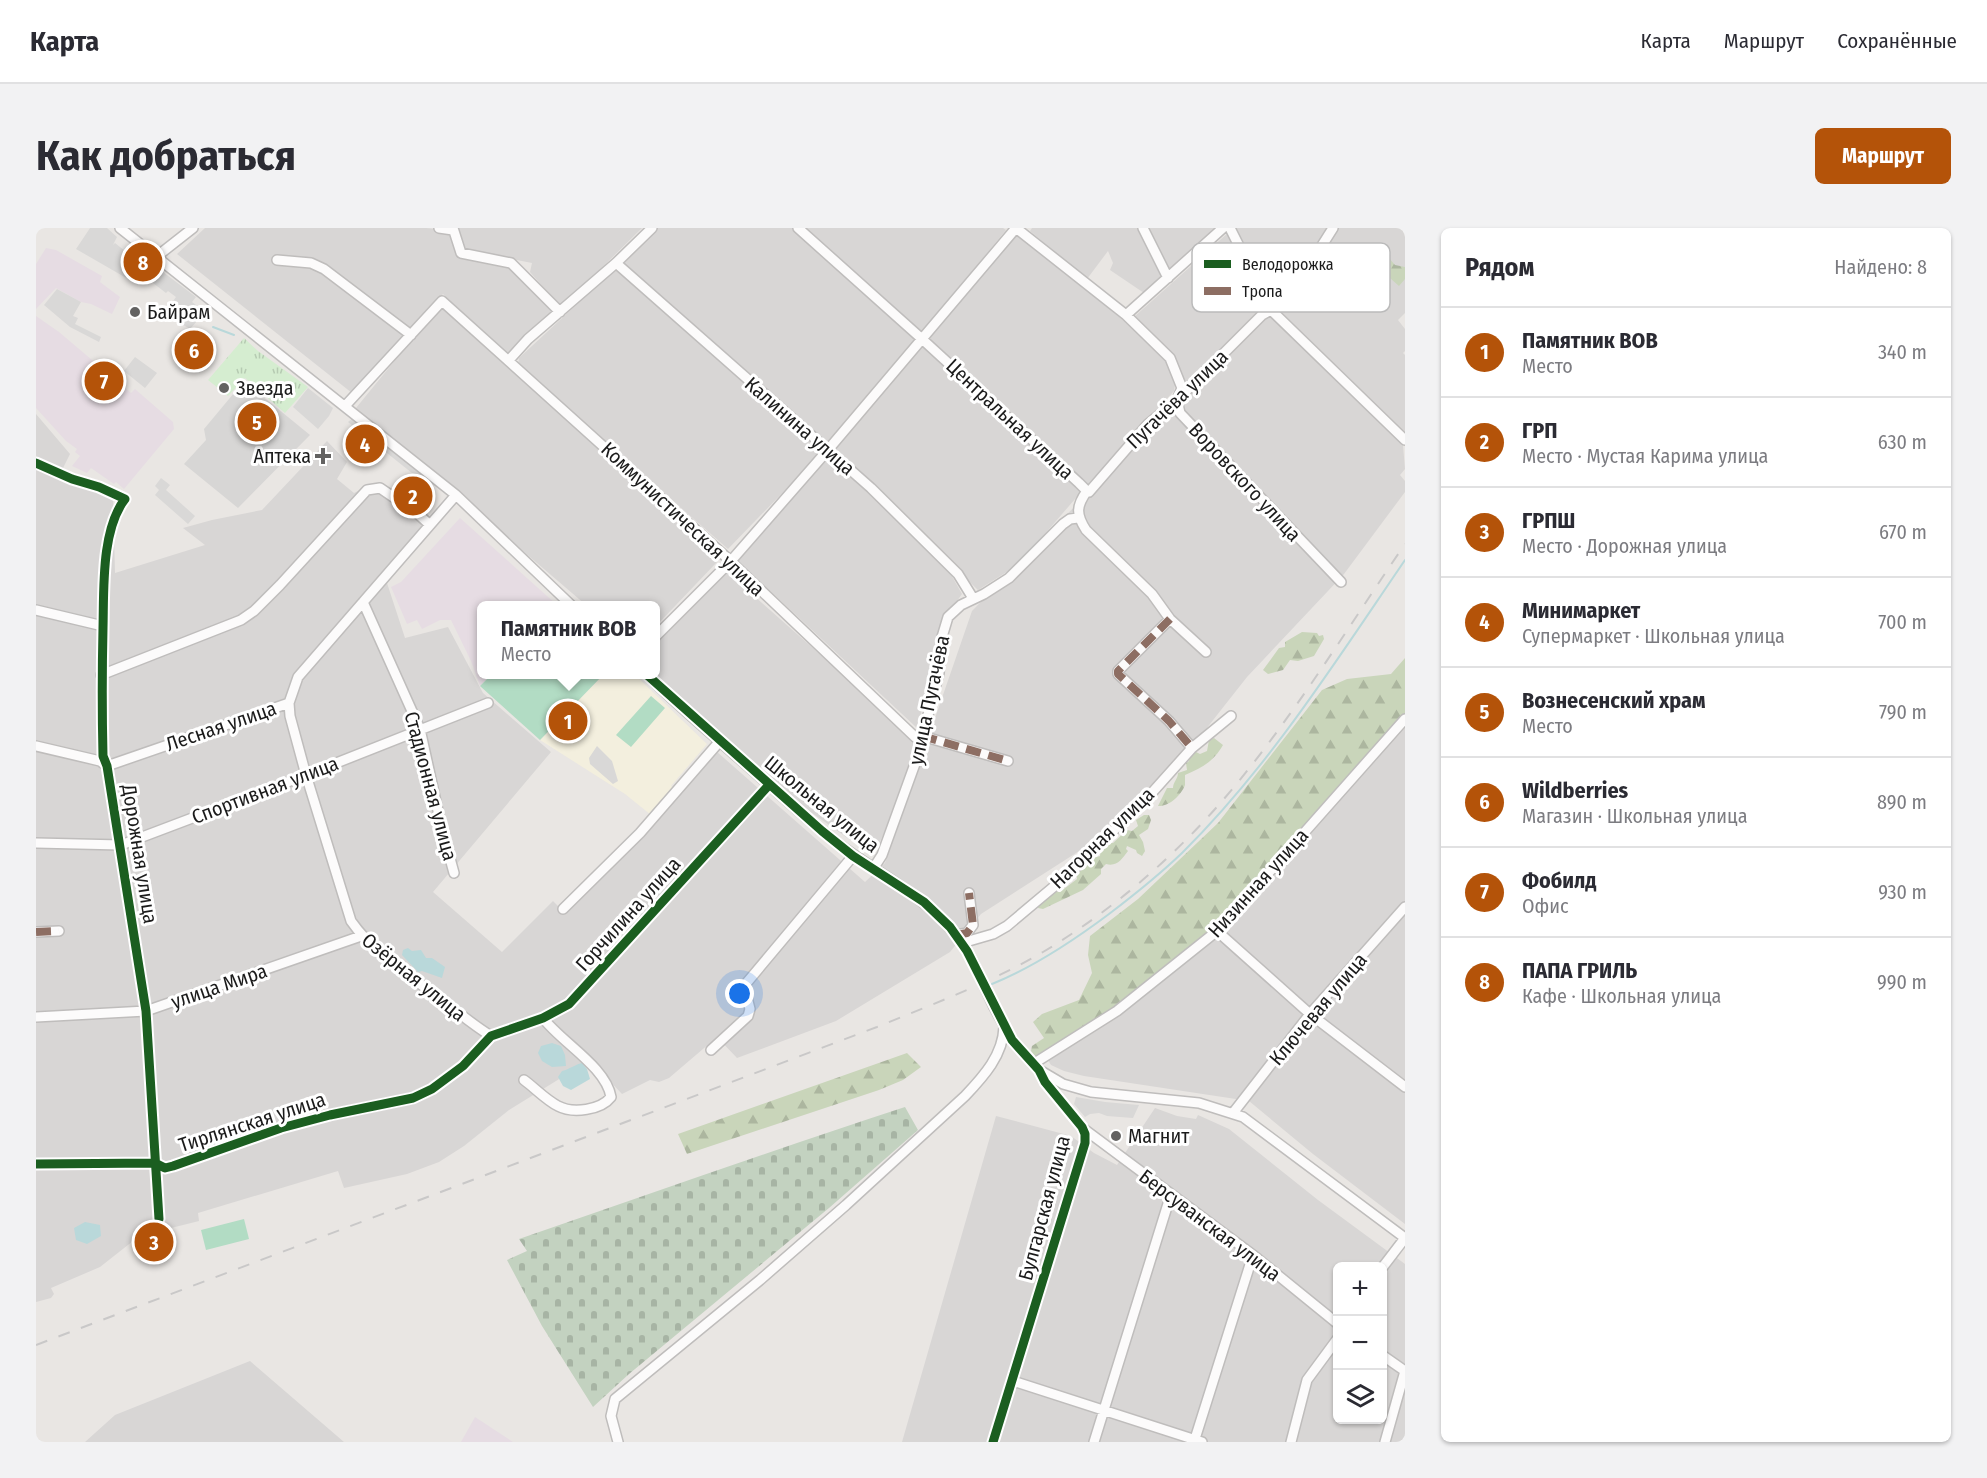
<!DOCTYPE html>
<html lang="ru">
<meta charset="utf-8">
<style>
:root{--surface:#fff;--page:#f2f2f3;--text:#2b2b33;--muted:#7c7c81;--line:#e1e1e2;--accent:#b45309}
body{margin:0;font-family:"Fira Sans Condensed",sans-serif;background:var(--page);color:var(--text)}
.controls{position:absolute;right:18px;bottom:18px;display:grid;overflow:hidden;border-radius:9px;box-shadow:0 2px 4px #0004}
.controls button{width:54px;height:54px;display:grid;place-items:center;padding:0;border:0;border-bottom:2px solid var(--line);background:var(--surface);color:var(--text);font:30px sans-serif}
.you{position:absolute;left:704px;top:766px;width:21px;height:21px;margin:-15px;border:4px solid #fff;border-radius:50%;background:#1a73e8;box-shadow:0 0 0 9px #1a73e833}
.badge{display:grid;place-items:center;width:39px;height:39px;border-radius:50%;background:var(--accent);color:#fff;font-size:20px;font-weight:700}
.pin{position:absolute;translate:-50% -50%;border:3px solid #fff;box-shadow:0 2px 6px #0006}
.popup{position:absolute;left:441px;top:373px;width:183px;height:78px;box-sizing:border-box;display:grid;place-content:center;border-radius:9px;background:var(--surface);filter:drop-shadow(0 2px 4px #0005);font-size:20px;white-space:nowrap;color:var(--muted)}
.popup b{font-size:22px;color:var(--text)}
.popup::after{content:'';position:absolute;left:50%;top:100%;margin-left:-12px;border:12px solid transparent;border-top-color:var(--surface)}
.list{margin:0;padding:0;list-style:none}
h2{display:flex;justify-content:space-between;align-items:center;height:78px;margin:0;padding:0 24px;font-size:26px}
h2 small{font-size:20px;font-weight:400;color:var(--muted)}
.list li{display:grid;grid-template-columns:39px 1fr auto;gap:18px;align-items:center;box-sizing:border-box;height:90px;padding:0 24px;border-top:2px solid var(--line)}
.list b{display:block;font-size:22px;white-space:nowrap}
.list p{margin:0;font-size:20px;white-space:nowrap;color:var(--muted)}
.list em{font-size:20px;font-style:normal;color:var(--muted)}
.icon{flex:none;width:33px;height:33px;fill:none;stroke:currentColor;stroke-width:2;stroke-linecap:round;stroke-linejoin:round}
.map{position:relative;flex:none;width:1369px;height:1214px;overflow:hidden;border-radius:9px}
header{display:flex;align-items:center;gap:36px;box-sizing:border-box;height:84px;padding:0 30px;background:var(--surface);border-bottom:2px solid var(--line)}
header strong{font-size:28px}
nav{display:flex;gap:33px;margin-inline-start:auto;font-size:21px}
.intro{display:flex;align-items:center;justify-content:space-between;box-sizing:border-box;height:144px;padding:0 36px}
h1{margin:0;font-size:42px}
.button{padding:15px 27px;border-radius:9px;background:var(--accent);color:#fff;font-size:21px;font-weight:700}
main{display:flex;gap:36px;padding:0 36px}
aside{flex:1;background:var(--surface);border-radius:9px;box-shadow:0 2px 4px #0004}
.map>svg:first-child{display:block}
</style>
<header>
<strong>Карта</strong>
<nav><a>Карта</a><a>Маршрут</a><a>Сохранённые</a></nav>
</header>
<div class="intro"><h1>Как добраться</h1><a class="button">Маршрут</a></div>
<main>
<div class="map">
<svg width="1369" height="1214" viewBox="0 0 1369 1214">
<defs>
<pattern id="forest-firs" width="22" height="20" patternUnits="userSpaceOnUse" patternTransform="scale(1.5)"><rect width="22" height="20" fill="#c9d5ba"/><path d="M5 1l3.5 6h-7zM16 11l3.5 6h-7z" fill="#acb69f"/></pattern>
<pattern id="cemetery-stones" width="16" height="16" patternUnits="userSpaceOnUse" patternTransform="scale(1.5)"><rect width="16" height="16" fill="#c3d2c0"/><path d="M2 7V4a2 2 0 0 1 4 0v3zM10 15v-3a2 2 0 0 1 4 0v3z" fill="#a7b4a4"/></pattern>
<pattern id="park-tufts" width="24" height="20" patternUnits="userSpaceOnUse" patternTransform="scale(1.5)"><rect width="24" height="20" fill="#d5edd0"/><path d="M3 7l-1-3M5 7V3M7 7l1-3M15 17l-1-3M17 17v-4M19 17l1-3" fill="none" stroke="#b6cbb2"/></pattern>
</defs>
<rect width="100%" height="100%" fill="#e9e6e3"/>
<path fill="#d8d6d5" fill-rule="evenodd" d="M169 0H390L410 2 418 10 422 26 474 36 517 82 472 125 407 66 329 157 316 165 141 26Z
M420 0H606L529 76H522L494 44 496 35 427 21Z
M621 0H758L882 111 791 216 586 36Z
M766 0H967L970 2 885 106Z
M996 0H1104L1126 45 1124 53 1108 65 1074 42 1077 35 1072 23 1051 51 994 3Z
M1110 0H1183L1135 45Z
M1199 0H1366L1369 9V85L1362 92 1369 101V123L1367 125 1369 127V215L1367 217 1369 241 1364 247 1369 253V264L1308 346 1211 449 1159 515 1051 618 945 686 914 724 800 793 701 830 681 809 633 850 623 854 614 852 586 866 554 832 473 882 428 918 403 934 371 946 308 960 302 943 162 985 163 993 135 1000 111 1002 64 1039 15 1060 18 1066 15 1070 0 1074V186L34 226 22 250 77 270 79 345 169 317 147 300 176 292 226 282 291 213 311 234 301 251 318 265 336 256 387 297 351 355 369 410 412 399 447 465 515 524 397 664 466 724 517 673 529 685 615 599 680 523 829 654 849 635 936 383 980 338 942 362 796 221 888 117 1046 263 994 323 1227 91 1235 87 1238 79Z
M980 4 1089 94 1135 138 1140 151 1138 163 1051 257 891 113Z
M1193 4 1229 78 1183 122 1153 158 1148 156 1098 89Z
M580 40 788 222 692 321 482 137 483 130Z
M405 76 461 130 550 206 681 334 619 399V378L550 377 320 180Z
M792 225 913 343 926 366 913 384 881 500 698 329Z
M691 344 883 514 862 576 837 628 769 580 619 447V417Z
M1369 500V996L1277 926 1213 873 1048 848 1028 843 1015 837 1012 832 1188 704Z
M1119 880 1141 888 1160 891 1162 887 1193 901 1282 972 1369 1036V1214H866L960 888 1035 908 1058 925 1081 937ZM1302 1038H1346V1192H1302Z
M214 1133 308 1214H49L79 1187Z"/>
<path fill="#e6dce3" d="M10 20 20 22 66 48 64 54 84 69 76 86 55 76 45 74 20 60 0 81V36Z
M0 88 23 104 95 165 99 161 137 194 138 201 88 261 80 254 78 256 55 240 51 245 36 238 44 228 39 224 41 221 30 213 0 180Z
M424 290 521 377 445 378V446L455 447 444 458 435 433 415 392H404L386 401 381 392 371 396 355 359 365 354Z
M439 1189 477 1214H425Z"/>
<path fill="#f3efde" d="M598 446 671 516 635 558 639 561 615 587 589 566 504 512 567 447Z"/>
<path fill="#d7d6d5" d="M208 153 274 207 202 280 148 236 170 212 168 201Z"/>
<path fill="url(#forest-firs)" d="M1347 23 1359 37 1369 39V51L1363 58 1338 36 1337 26Z
M1266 404 1281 405 1283 408 1287 407 1288 411 1278 428 1262 433 1254 432 1247 442 1232 446 1227 442 1243 420 1249 419V414Z
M1369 430V486L1292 577 1191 690 1094 771 1004 827 999 828 995 823 996 818 1008 810 997 794 1006 786 1043 772 1056 745 1052 727 1054 708 1102 671 1182 595 1286 462 1311 451 1355 446Z
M1178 510 1187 517C1178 533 1166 540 1149 547 1149 547 1149 557 1149 557 1145 568 1132 579 1122 578L1131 560H1137C1137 554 1142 551 1142 545L1151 542 1150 535 1153 533 1154 525 1160 524 1164 526 1171 523 1173 512Z
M1108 587H1113L1115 592 1112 601 1103 607 1107 614 1109 623 1106 628 1101 625 1100 622 1091 618 1090 621 1092 623C1086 631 1081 639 1070 636L1065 641V646L1047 662 1007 681 1002 680 1004 673 1016 663 1024 664 1041 651 1040 642 1050 632 1064 628 1065 619 1069 615H1077L1091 602 1096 603 1102 598 1100 592Z
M871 825 885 839 867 852 843 862 651 926 642 906Z"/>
<path fill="url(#cemetery-stones)" d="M869 879 882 902 793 980 593 1146 557 1179 506 1098 471 1032 491 1023 483 1011C612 967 740 921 869 879Z"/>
<path fill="url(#park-tufts)" d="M208 110 222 123 272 159 249 185 209 150 192 168 172 152Z"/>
<path fill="#b2dcc4" d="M455 447V446L567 447 504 512 444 458Z
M615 468 629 480 595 519 580 507Z
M208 991 213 1011 170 1022 165 1002Z"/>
<path fill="#d9d8d7" d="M54 0H71L81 9 77 17 79 15 109 39 99 55 40 21Z
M127 44 160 69 156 74 169 84 154 101 128 85 140 69 132 63 130 65 117 55Z
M21 61 45 74 37 88 42 90 39 96 65 109 63 114 34 99 8 77Z
M99 129 121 145 109 160 88 143Z
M272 160 297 180 293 188 282 201 257 179Z
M317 190 393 251 386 253 312 194Z
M125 250 134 257 130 262 159 288 152 296 119 267 123 262 119 258Z
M561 518 576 533 582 553 577 556 554 536 553 530Z
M1040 869 1069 874 1103 877 1097 890 1071 888 1063 885 1054 886 1049 889 1038 876Z"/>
<path fill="#b9d8da" d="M372 720 376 723 385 722 390 730H396L409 739 406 750 386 743 382 744 366 727 367 722Z
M516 815 525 818 529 827 530 838 516 839 506 833 502 825 505 818Z
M546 835 551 841 554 851 535 862 527 858 522 849 526 843C534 841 538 837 546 835Z
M49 994 64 997 65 1008 51 1016 40 1012 38 1000Z"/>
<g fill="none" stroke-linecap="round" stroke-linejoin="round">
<path stroke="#b9d8da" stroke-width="2" d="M177 99 198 107
M956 756C998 739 1037 713 1073 686 1098 667 1123 647 1146 625 1233 539 1300 433 1369 332"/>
<g stroke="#bfbdbc" stroke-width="12">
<path id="minor" d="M84 0 420 267 536 378
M403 0 417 2
M417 0 425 25 475 35 524 84
M762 0 886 111 1043 255 1051 263C1040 278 1040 287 1050 302L1116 366 1134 391 1170 424
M980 0 1090 87 1134 130 1146 160 1141 172 1144 185 1305 354
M1107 0 1132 50
M1194 0 1235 82 1369 212
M120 29 157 0
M241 32 275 35 288 41 375 107
M580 35 835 260 922 346 935 367V371
M1232 77 1245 70 1263 54 1297 0
M1090 87 1187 0
M473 132 492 111 580 35 616 0
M309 178 406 73 690 329 879 509 886 512
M0 235 36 251 63 259 89 271C65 302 68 362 67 400 66 443 66 485 67 528L71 538 110 783 123 991
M1051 263 1053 264 1112 196 1141 172 1226 87 1235 82
M327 374 384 501 406 601 418 645
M0 382 67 398
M1134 391 1082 443V446L1133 493 1156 520
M619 409 694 334 791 223 980 0
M610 446C638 474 668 499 698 526 728 552 757 579 787 604 838 646 906 672 937 734
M65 447 205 392 218 383 244 357 331 262 344 260 382 286 394 297
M253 475 254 488 270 547 315 693C338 726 374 748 406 772 422 784 437 797 455 808
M886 508 972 533
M0 518 64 533 71 538 253 475 262 449 420 267
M0 615 85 617 270 547 452 475
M837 641 846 627 880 533 903 445 906 409 912 389 925 377 948 366 973 350 1027 296 1034 291 1042 290
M527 681 604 605 684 513
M1181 703 1274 786 1369 859
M0 704 23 703
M921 707 931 705 937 697 933 665
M926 715 957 706 971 698 1033 646 1113 568 1156 520 1195 488
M0 789 110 783 325 708
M675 822 712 788 714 781 708 758 817 628
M997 836 1081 783 1181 703 1369 491
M1005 843 1027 856 1055 864 1163 875 1207 889 1369 1010
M488 852C499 860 510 872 522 878 537 886 565 882 575 869 570 839 525 814 507 790
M1197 885 1274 786 1369 679
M1048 901 1217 1027 1302 1096
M0 936 119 935 129 940 137 938 245 900 294 887 377 870 396 861 427 838 455 808 507 790 533 776 733 557
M1346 1040 1369 1010
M1346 1127 1369 1143
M977 1153 1166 1214
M582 1214 575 1188 579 1171 724 1052 810 977 929 868C948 848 967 827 968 799
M957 1214 1049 915V906L1046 899 1009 854 1003 842 976 812 958 779
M1058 1214 1135 966
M1158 1214 1217 1027
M1255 1214 1271 1152 1302 1110
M1349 1214 1369 1143"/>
</g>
<use href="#minor" stroke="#fcfbfb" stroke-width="9"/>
<path stroke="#c9c8c8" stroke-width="2" stroke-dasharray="12 12" stroke-linecap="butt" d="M0 1117 841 799C897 776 954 755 1007 724 1074 684 1136 631 1187 572 1255 493 1310 402 1369 316"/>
<g stroke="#bfbdbc" stroke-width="12" stroke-linecap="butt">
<path id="minor-bridge" d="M937 734 958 779"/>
</g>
<use href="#minor-bridge" stroke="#fcfbfb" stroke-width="9"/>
<path stroke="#8d6e63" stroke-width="8" stroke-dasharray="15 8" stroke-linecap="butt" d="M1134 391 1082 443V446L1133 493 1156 520
M886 508 972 533
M0 704 23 703
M921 707 931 705 937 697 933 665"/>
<g stroke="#fff" stroke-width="13">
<path id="cycleway" d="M0 235 36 251 63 259 89 271C65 302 68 362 67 400 66 443 66 485 67 528L71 538 110 783 123 991
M610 446 786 603 817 628 888 674 914 699 931 723 976 812 1003 842 1009 854 1046 899 1049 906V915L957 1214
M0 936 119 935 129 940 137 938 245 900 294 887 377 870 396 861 427 838 455 808 507 790 533 776 733 557"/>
</g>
<use href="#cycleway" stroke="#1b5e20" stroke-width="9"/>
</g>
<g fill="#636261" stroke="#fff" stroke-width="2">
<circle cx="99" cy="84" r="6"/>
<circle cx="188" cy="160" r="6"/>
<path d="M284 219h6v6h6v6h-6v6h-6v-6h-6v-6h6z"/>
<circle cx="1080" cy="908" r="6"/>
</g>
<g text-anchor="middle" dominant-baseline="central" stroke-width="6" stroke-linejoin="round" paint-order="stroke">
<g font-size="20" fill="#1b1b1b" stroke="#fff" text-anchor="start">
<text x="111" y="84">Байрам</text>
<text x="200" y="160">Звезда</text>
<text x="275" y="228" text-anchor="end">Аптека</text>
<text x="1092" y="908">Магнит</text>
</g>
<g font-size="20" fill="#1b1b1b" stroke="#fff">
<text transform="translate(1141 171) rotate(-44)">Пугачёва улица</text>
<text transform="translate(974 191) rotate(43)">Центральная улица</text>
<text transform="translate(764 198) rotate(41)">Калинина улица</text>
<text transform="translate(1209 254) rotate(47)">Воровского улица</text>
<text transform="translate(647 291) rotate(43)">Коммунистическая улица</text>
<text transform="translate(893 472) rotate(-78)">улица Пугачёва</text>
<text transform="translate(185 498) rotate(-19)">Лесная улица</text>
<text transform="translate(395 558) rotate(75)">Стадионная улица</text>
<text transform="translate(229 562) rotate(-21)">Спортивная улица</text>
<text transform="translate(786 576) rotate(39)">Школьная улица</text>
<text transform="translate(1066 610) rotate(-44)">Нагорная улица</text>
<text transform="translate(104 626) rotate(81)">Дорожная улица</text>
<text transform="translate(1222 655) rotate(-48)">Низинная улица</text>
<text transform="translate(592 686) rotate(-48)">Горчилина улица</text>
<text transform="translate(378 749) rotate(39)">Озёрная улица</text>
<text transform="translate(183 758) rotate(-19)">улица Мира</text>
<text transform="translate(1282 781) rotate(-50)">Ключевая улица</text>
<text transform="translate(216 894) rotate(-18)">Тирлянская улица</text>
<text transform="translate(1008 980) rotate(-75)">Булгарская улица</text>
<text transform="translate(1174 997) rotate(37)">Берсуванская улица</text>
</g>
</g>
<rect x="1156" y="15" width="198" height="69" rx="9" fill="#fff" stroke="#bbb" stroke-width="1.5"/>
<rect x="1168" y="32" width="27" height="8" fill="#1b5e20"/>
<rect x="1168" y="59" width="27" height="8" fill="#8d6e63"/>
<g font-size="16" fill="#1b1b1b">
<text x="1206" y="42">Велодорожка</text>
<text x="1206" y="69">Тропа</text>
</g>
</svg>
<div class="controls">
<button>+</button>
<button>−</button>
<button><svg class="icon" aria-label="layers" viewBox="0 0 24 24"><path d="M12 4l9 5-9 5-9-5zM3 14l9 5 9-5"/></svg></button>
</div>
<div class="you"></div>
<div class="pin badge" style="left:532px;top:493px">1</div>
<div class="popup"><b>Памятник ВОВ</b>Место</div>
<div class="pin badge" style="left:377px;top:268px">2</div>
<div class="pin badge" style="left:118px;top:1014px">3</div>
<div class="pin badge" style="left:329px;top:216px">4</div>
<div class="pin badge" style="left:221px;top:194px">5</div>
<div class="pin badge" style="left:158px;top:122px">6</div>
<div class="pin badge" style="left:68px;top:153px">7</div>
<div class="pin badge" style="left:107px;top:34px">8</div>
</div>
<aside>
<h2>Рядом<small>Найдено: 8</small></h2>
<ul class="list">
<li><span class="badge">1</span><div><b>Памятник ВОВ</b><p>Место</p></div><em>340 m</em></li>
<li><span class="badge">2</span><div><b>ГРП</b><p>Место · Мустая Карима улица</p></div><em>630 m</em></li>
<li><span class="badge">3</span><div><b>ГРПШ</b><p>Место · Дорожная улица</p></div><em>670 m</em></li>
<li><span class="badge">4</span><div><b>Минимаркет</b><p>Супермаркет · Школьная улица</p></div><em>700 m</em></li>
<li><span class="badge">5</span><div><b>Вознесенский храм</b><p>Место</p></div><em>790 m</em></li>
<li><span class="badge">6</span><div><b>Wildberries</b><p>Магазин · Школьная улица</p></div><em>890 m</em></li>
<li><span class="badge">7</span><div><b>Фобилд</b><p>Офис</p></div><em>930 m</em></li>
<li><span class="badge">8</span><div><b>ПАПА ГРИЛЬ</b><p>Кафе · Школьная улица</p></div><em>990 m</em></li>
</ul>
</aside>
</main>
